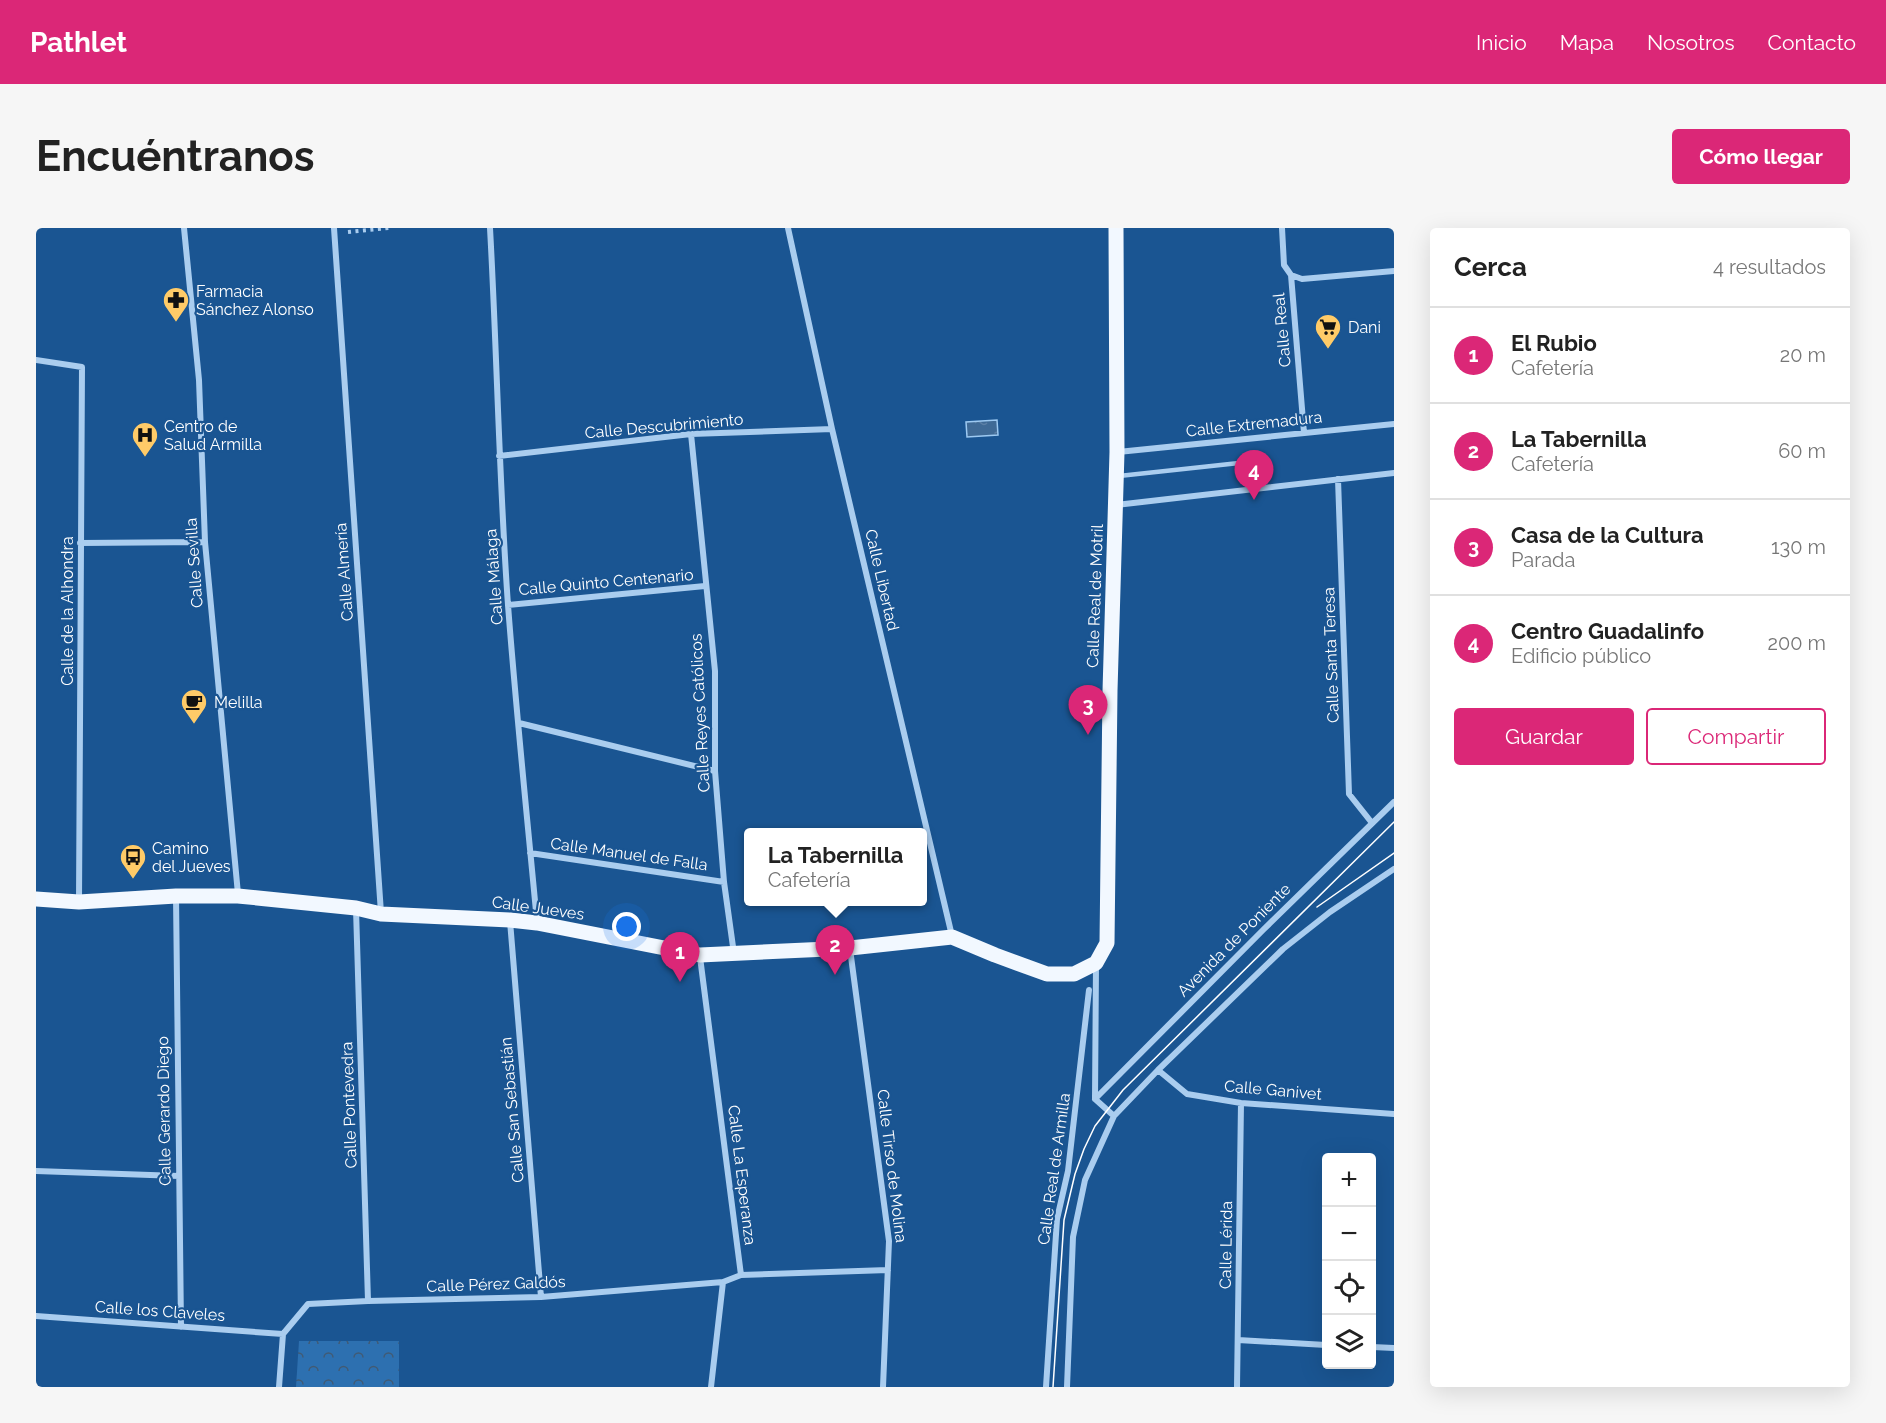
<!DOCTYPE html>
<html lang="es">
<meta charset="utf-8">
<style>
:root{--surface:#fff;--page:#f6f6f6;--text:#222;--muted:#767676;--line:#e0e0e0;--accent:#db2777}
body{margin:0;font-family:Raleway,sans-serif;background:var(--page);color:var(--text)}
.controls{position:absolute;right:18px;bottom:18px;display:grid;overflow:hidden;border-radius:6px;box-shadow:0 6px 24px #0002}
.controls button{width:54px;height:54px;display:grid;place-items:center;padding:0;border:0;border-bottom:2px solid var(--line);background:var(--surface);color:var(--text);font:30px sans-serif}
.you{position:absolute;left:591px;top:699px;width:21px;height:21px;margin:-15px;border:4px solid #fff;border-radius:50%;background:#1a73e8;box-shadow:0 0 0 9px #1a73e833}
.badge{display:grid;place-items:center;width:39px;height:39px;border-radius:50%;background:var(--accent);color:#fff;font-size:20px;font-weight:700}
.pin{position:absolute;translate:-50% -50px;filter:drop-shadow(0 2px 3px #0008)}
.pin::after{content:'';position:absolute;top:32px;width:21px;height:18px;background:inherit;clip-path:polygon(0 0,100% 0,50% 100%)}
.popup{position:absolute;left:708px;top:600px;width:183px;height:78px;box-sizing:border-box;display:grid;place-content:center;border-radius:6px;background:var(--surface);filter:drop-shadow(0 2px 4px #0005);font-size:20px;white-space:nowrap;color:var(--muted)}
.popup b{font-size:22px;color:var(--text)}
.popup::after{content:'';position:absolute;left:50%;top:100%;margin-left:-12px;border:12px solid transparent;border-top-color:var(--surface)}
.list{margin:0;padding:0;list-style:none}
h2{display:flex;justify-content:space-between;align-items:center;height:78px;margin:0;padding:0 24px;font-size:26px}
h2 small{font-size:20px;font-weight:400;color:var(--muted)}
.list li{display:grid;grid-template-columns:39px 1fr auto;gap:18px;align-items:center;box-sizing:border-box;height:96px;padding:0 24px;border-top:2px solid var(--line)}
.list b{display:block;font-size:22px;white-space:nowrap}
.list p{margin:0;font-size:20px;white-space:nowrap;color:var(--muted)}
.list em{font-size:20px;font-style:normal;color:var(--muted)}
.actions{display:flex;gap:12px;padding:18px 24px}
.actions a{flex:1;padding:14px 0;border:2px solid var(--accent);border-radius:6px;text-align:center;font-size:21px;color:var(--accent)}
.actions .main{background:var(--accent);color:#fff}
.icon{flex:none;width:33px;height:33px;fill:none;stroke:currentColor;stroke-width:2;stroke-linecap:round;stroke-linejoin:round}
.map{position:relative;flex:none;width:1358px;height:1159px;overflow:hidden;border-radius:6px}
header{display:flex;align-items:center;gap:36px;box-sizing:border-box;height:84px;padding:0 30px;background:var(--accent);color:#fff}
header strong{font-size:28px}
nav{display:flex;gap:33px;margin-inline-start:auto;font-size:21px}
.intro{display:flex;align-items:center;justify-content:space-between;box-sizing:border-box;height:144px;padding:0 36px}
h1{margin:0;font-size:42px}
.button{padding:15px 27px;border-radius:6px;background:var(--accent);color:#fff;font-size:21px;font-weight:700}
main{display:flex;gap:36px;padding:0 36px}
aside{flex:1;background:var(--surface);border-radius:6px;box-shadow:0 6px 24px #0002}
.map>svg:first-child{display:block}
</style>
<header>
<strong>Pathlet</strong>
<nav><a>Inicio</a><a>Mapa</a><a>Nosotros</a><a>Contacto</a></nav>
</header>
<div class="intro"><h1>Encuéntranos</h1><a class="button">Cómo llegar</a></div>
<main>
<div class="map">
<svg width="1358" height="1159" viewBox="0 0 1358 1159">
<defs>
<pattern id="park-crowns" width="20" height="18" patternUnits="userSpaceOnUse" patternTransform="scale(1.5)"><rect width="20" height="18" fill="#2d70b0"/><path d="M2 6a3 3 0 1 1 6 0M12 15a3 3 0 1 1 6 0" fill="none" stroke="#405a74"/></pattern>
<pattern id="water-ripples" width="26" height="14" patternUnits="userSpaceOnUse" patternTransform="scale(1.5)"><rect width="26" height="14" fill="#3f6a96"/><path d="M2 4q2-2 4 0t4 0M15 11q2-2 4 0t4 0" fill="none" stroke="#5c80a6"/></pattern>
</defs>
<rect width="100%" height="100%" fill="#1a5592"/>
<path fill="url(#park-crowns)" d="M263 1113H363V1159H260Z"/>
<path fill="url(#water-ripples)" stroke="#9dc9f1" stroke-width="1.5" d="M961 192 962 207 931 209 930 194Z"/>
<g fill="none" stroke-linecap="round" stroke-linejoin="round">
<path stroke="#aacdef" stroke-width="4" stroke-dasharray="3 4.5" stroke-linecap="butt" d="M312 4 353 0"/>
<path stroke="#aacdef" stroke-width="4.5" d="M1083 248 1203 235"/>
<path stroke="#aacdef" stroke-width="6" d="M148 0 163 152 169 314 202 666
M298 0 345 685
M454 0C461 126 463 251 472 377 480 482 491 588 501 694
M752 0 796 201 916 708
M1246 0 1248 37 1255 47 1268 205
M1255 47 1266 51 1358 43
M0 132 46 139 43 673
M655 206 679 443V543L688 654 698 726
M1082 224 1358 196
M463 228 655 206 796 201
M1302 251 1313 566 1336 595
M1080 277 1358 245
M44 315 169 314
M472 377 669 358
M483 495 679 543
M494 625 688 654
M140 668 145 1099
M320 681 332 1073
M474 693 505 1069
M814 721 853 1013 847 1159
M1122 842 1151 866 1205 875 1358 886
M1059 871 1228 701 1358 574
M1059 871 1060 737
M1059 871 1078 888
M0 943 143 948
M705 1047 852 1042
M0 1088 247 1106
M247 1106 272 1076 332 1073 505 1069 687 1054 705 1047 664 729
M1202 1112 1290 1117
M1336 1119 1358 1120
M243 1159 247 1106
M675 1159 687 1054
M1010 1159 1021 991 1032 943 1053 762
M1031 1159 1037 1009 1049 952 1078 888 1122 842 1247 721 1294 684 1358 641
M1201 1159 1205 875"/>
<path stroke="#f2f8ff" stroke-width="15" d="M0 671 43 674 140 668H202L320 680 345 686 474 692 501 695 664 727 814 720 916 709 959 727 1011 746H1038L1060 735 1071 715 1074 463 1081 224 1080 0"/>
<path stroke="#fff" stroke-width="1.5" d="M1281 679 1358 625
M1017 1159 1028 992 1039 946 1048 921 1059 898 1087 862 1358 594"/>
</g>
<defs>
<g id="pharmacy-pin" transform="scale(1.35)"><path d="M0 17L-7.5 6A9.5 9.5 0 1 1 7.5 6Z" fill="#ffcb68" stroke="#1a5592"/><path d="M-2-6h4v4h4v4h-4v4h-4v-4h-4v-4h4Z" fill="#111"/></g>
<g id="supermarket-pin" transform="scale(1.35)"><path d="M0 17L-7.5 6A9.5 9.5 0 1 1 7.5 6Z" fill="#ffcb68" stroke="#1a5592"/><path d="M-6-5.5h2.5l.6 2H6L4.5 2H-2.5L-4.4-4H-6ZM-1.5 3.2a1.3 1.3 0 1 0 .1 0ZM3 3.2a1.3 1.3 0 1 0 .1 0Z" fill="#111"/></g>
<g id="hospital-pin" transform="scale(1.35)"><path d="M0 17L-7.5 6A9.5 9.5 0 1 1 7.5 6Z" fill="#ffcb68" stroke="#1a5592"/><path d="M-5-5h3v3.5h4V-5h3V5h-3V1.5h-4V5h-3Z" fill="#111"/></g>
<g id="cafe-pin" transform="scale(1.35)"><path d="M0 17L-7.5 6A9.5 9.5 0 1 1 7.5 6Z" fill="#ffcb68" stroke="#1a5592"/><path d="M-5.5-4.5H6V0H3Q3 3.5 0 3.5H-2.5Q-5.5 3.5-5.5 0ZM3-3.2v2h1.7v-2ZM-6 4.5H4V6H-6Z" fill="#111"/></g>
<g id="bus-pin" transform="scale(1.35)"><path d="M0 17L-7.5 6A9.5 9.5 0 1 1 7.5 6Z" fill="#ffcb68" stroke="#1a5592"/><path d="M-5-6H5V4H4V6H2V4H-2V6H-4V4H-5ZM-3.5-4V0h7V-4ZM-3.5 1.2v1.5H-2V1.2ZM2 1.2v1.5H3.5V1.2Z" fill="#111"/></g>
</defs>
<g fill-rule="evenodd">
<use href="#pharmacy-pin" x="140" y="72"/>
<use href="#supermarket-pin" x="1292" y="99"/>
<use href="#hospital-pin" x="109" y="207"/>
<use href="#cafe-pin" x="158" y="474"/>
<use href="#bus-pin" x="97" y="629"/>
</g>
<g text-anchor="middle" dominant-baseline="central" stroke-width="4.5" stroke-linejoin="round" paint-order="stroke">
<g font-size="16" fill="#fff" stroke="#1a5592" text-anchor="start">
<text x="160" y="63">Farmacia<tspan x="160" dy="18">Sánchez Alonso</tspan></text>
<text x="1312" y="99">Dani</text>
<text x="128" y="198">Centro de<tspan x="128" dy="18">Salud Armilla</tspan></text>
<text x="178" y="474">Melilla</text>
<text x="116" y="620">Camino<tspan x="116" dy="18">del Jueves</tspan></text>
</g>
<g font-size="16" fill="#fff" stroke="#1a5592">
<text transform="translate(1246 102) rotate(-95)">Calle Real</text>
<text transform="translate(1218 196) rotate(-6)">Calle Extremadura</text>
<text transform="translate(628 198) rotate(-5)">Calle Descubrimiento</text>
<text transform="translate(158 335) rotate(-94)">Calle Sevilla</text>
<text transform="translate(308 344) rotate(-94)">Calle Almería</text>
<text transform="translate(458 349) rotate(-94)">Calle Málaga</text>
<text transform="translate(846 352) rotate(77)">Calle Libertad</text>
<text transform="translate(570 354) rotate(-5)">Calle Quinto Centenario</text>
<text transform="translate(1059 368) rotate(-88)">Calle Real de Motril</text>
<text transform="translate(31 383) rotate(-90)">Calle de la Alhondra</text>
<text transform="translate(1295 427) rotate(-92)">Calle Santa Teresa</text>
<text transform="translate(664 485) rotate(-93)">Calle Reyes Católicos</text>
<text transform="translate(593 626) rotate(8)">Calle Manuel de Falla</text>
<text transform="translate(502 680) rotate(8)">Calle Jueves</text>
<text transform="translate(1198 712) rotate(-45)">Avenida de Poniente</text>
<text transform="translate(1237 862) rotate(5)">Calle Ganivet</text>
<text transform="translate(313 877) rotate(-92)">Calle Pontevedra</text>
<text transform="translate(476 882) rotate(-95)">Calle San Sebastián</text>
<text transform="translate(128 883) rotate(-91)">Calle Gerardo Diego</text>
<text transform="translate(856 938) rotate(83)">Calle Tirso de Molina</text>
<text transform="translate(1018 941) rotate(-82)">Calle Real de Armilla</text>
<text transform="translate(706 947) rotate(83)">Calle La Esperanza</text>
<text transform="translate(1190 1017) rotate(-89)">Calle Lérida</text>
<text transform="translate(460 1056) rotate(-2)">Calle Pérez Galdós</text>
<text transform="translate(124 1083) rotate(4)">Calle los Claveles</text>
</g>
</g>
</svg>
<div class="controls">
<button>+</button>
<button>−</button>
<button><svg class="icon" aria-label="locate" viewBox="0 0 24 24"><circle cx="12" cy="12" r="6"/><path d="M12 2v4M12 18v4M2 12h4M18 12h4"/></svg></button>
<button><svg class="icon" aria-label="layers" viewBox="0 0 24 24"><path d="M12 4l9 5-9 5-9-5zM3 14l9 5 9-5"/></svg></button>
</div>
<div class="you"></div>
<div class="pin badge" style="left:644px;top:754px">1</div>
<div class="pin badge" style="left:799px;top:747px">2</div>
<div class="popup"><b>La Tabernilla</b>Cafetería</div>
<div class="pin badge" style="left:1052px;top:507px">3</div>
<div class="pin badge" style="left:1218px;top:272px">4</div>
</div>
<aside>
<h2>Cerca<small>4 resultados</small></h2>
<ul class="list">
<li><span class="badge">1</span><div><b>El Rubio</b><p>Cafetería</p></div><em>20 m</em></li>
<li><span class="badge">2</span><div><b>La Tabernilla</b><p>Cafetería</p></div><em>60 m</em></li>
<li><span class="badge">3</span><div><b>Casa de la Cultura</b><p>Parada</p></div><em>130 m</em></li>
<li><span class="badge">4</span><div><b>Centro Guadalinfo</b><p>Edificio público</p></div><em>200 m</em></li>
</ul>
<div class="actions"><a class="main">Guardar</a><a>Compartir</a></div>
</aside>
</main>
